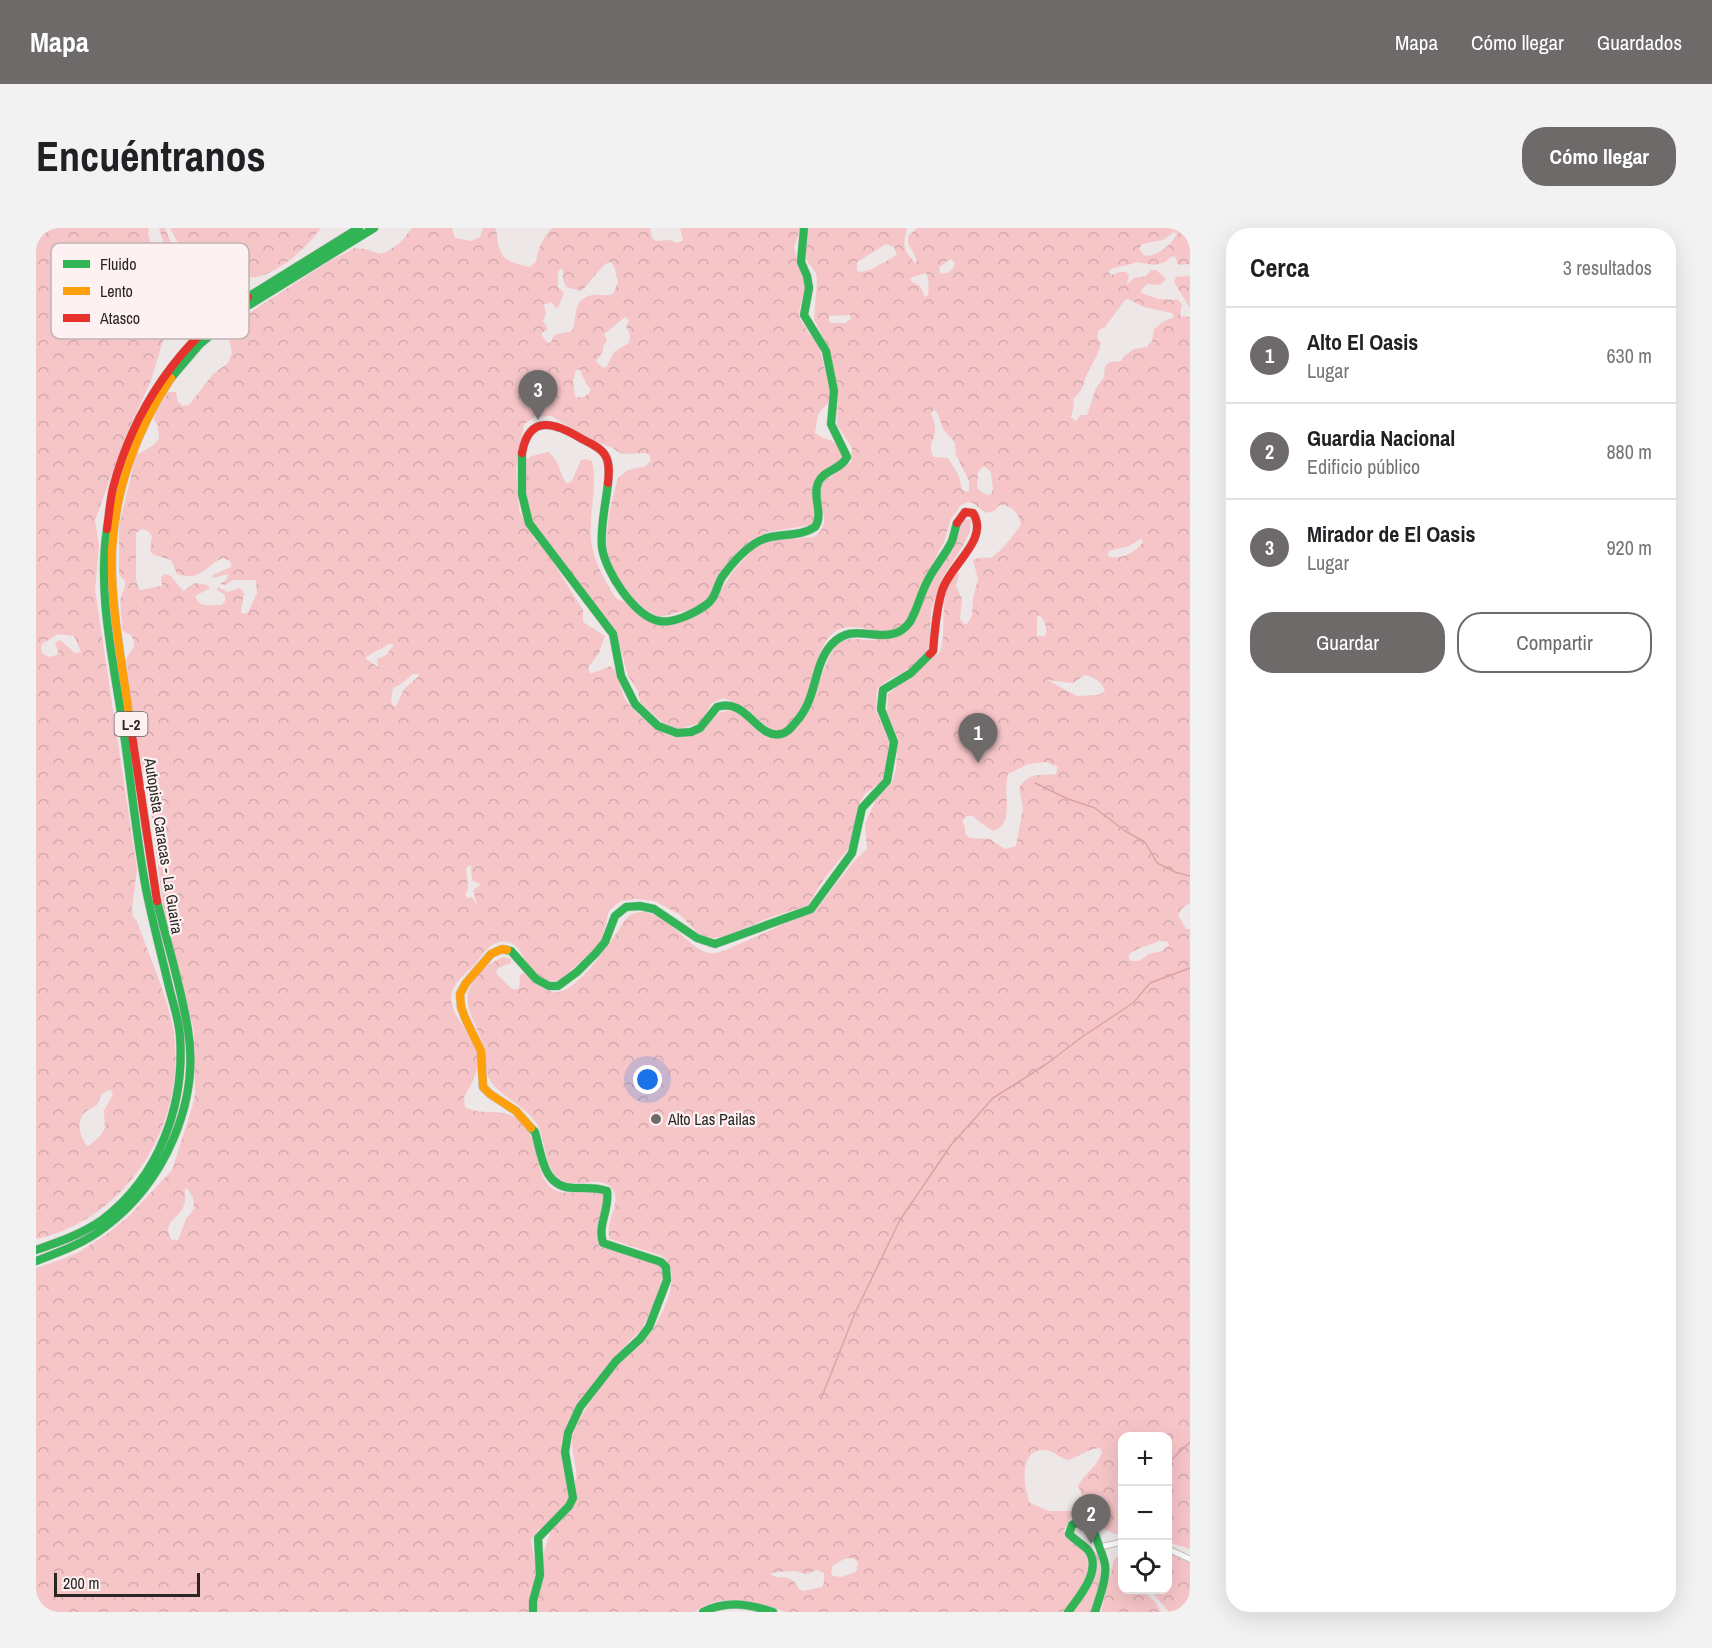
<!DOCTYPE html>
<html lang="es">
<meta charset="utf-8">
<style>
:root{--surface:#fff;--page:#f2f2f2;--text:#202124;--muted:#757577;--line:#e0e0e0;--accent:#6e6a6a}
body{margin:0;font-family:"Archivo Narrow",sans-serif;background:var(--page);color:var(--text)}
.controls{position:absolute;right:18px;bottom:18px;display:grid;overflow:hidden;border-radius:12px;box-shadow:0 6px 24px #0002}
.controls button{width:54px;height:54px;display:grid;place-items:center;padding:0;border:0;border-bottom:2px solid var(--line);background:var(--surface);color:var(--text);font:30px sans-serif}
.scale{position:absolute;left:18px;bottom:15px;width:146px;box-sizing:border-box;padding-left:6px;border:3px solid #2a2626;border-top:0;font-size:16px;line-height:21px;white-space:nowrap;color:#2a2626;-webkit-text-stroke:4px #fdf1f1;paint-order:stroke}
.you{position:absolute;left:612px;top:852px;width:21px;height:21px;margin:-15px;border:4px solid #fff;border-radius:50%;background:#1a73e8;box-shadow:0 0 0 9px #1a73e833}
.badge{display:grid;place-items:center;width:39px;height:39px;border-radius:50%;background:var(--accent);color:#fff;font-size:20px;font-weight:700}
.pin{position:absolute;translate:-50% -50px;filter:drop-shadow(0 2px 3px #0008)}
.pin::after{content:'';position:absolute;top:32px;width:21px;height:18px;background:inherit;clip-path:polygon(0 0,100% 0,50% 100%)}
.list{margin:0;padding:0;list-style:none}
h2{display:flex;justify-content:space-between;align-items:center;height:78px;margin:0;padding:0 24px;font-size:26px}
h2 small{font-size:20px;font-weight:400;color:var(--muted)}
.list li{display:grid;grid-template-columns:39px 1fr auto;gap:18px;align-items:center;box-sizing:border-box;height:96px;padding:0 24px;border-top:2px solid var(--line)}
.list b{display:block;font-size:22px;white-space:nowrap}
.list p{margin:0;font-size:20px;white-space:nowrap;color:var(--muted)}
.list em{font-size:20px;font-style:normal;color:var(--muted)}
.actions{display:flex;gap:12px;padding:18px 24px}
.actions a{flex:1;padding:14px 0;border:2px solid var(--accent);border-radius:24px;text-align:center;font-size:21px;color:var(--accent)}
.actions .main{background:var(--accent);color:#fff}
.icon{flex:none;width:33px;height:33px;fill:none;stroke:currentColor;stroke-width:2;stroke-linecap:round;stroke-linejoin:round}
.map{position:relative;flex:none;width:1154px;height:1384px;overflow:hidden;border-radius:24px}
header{display:flex;align-items:center;gap:36px;box-sizing:border-box;height:84px;padding:0 30px;background:var(--accent);color:#fff}
header strong{font-size:28px}
nav{display:flex;gap:33px;margin-inline-start:auto;font-size:21px}
.intro{display:flex;align-items:center;justify-content:space-between;box-sizing:border-box;height:144px;padding:0 36px}
h1{margin:0;font-size:42px}
.button{padding:15px 27px;border-radius:24px;background:var(--accent);color:#fff;font-size:21px;font-weight:700}
main{display:flex;gap:36px;padding:0 36px}
aside{flex:1;background:var(--surface);border-radius:24px;box-shadow:0 6px 24px #0002}
.map>svg:first-child{display:block}
</style>
<header>
<strong>Mapa</strong>
<nav><a>Mapa</a><a>Cómo llegar</a><a>Guardados</a></nav>
</header>
<div class="intro"><h1>Encuéntranos</h1><a class="button">Cómo llegar</a></div>
<main>
<div class="map">
<svg width="1154" height="1384" viewBox="0 0 1154 1384">
<defs>
<pattern id="forest-crowns" width="20" height="18" patternUnits="userSpaceOnUse" patternTransform="scale(1.5)"><rect width="20" height="18" fill="#f6c5c8"/><path d="M2 6a3 3 0 1 1 6 0M12 15a3 3 0 1 1 6 0" fill="none" stroke="#d3a9ac"/></pattern>
</defs>
<rect width="100%" height="100%" fill="#ede7e7"/>
<path fill="url(#forest-crowns)" fill-rule="evenodd" d="M0 0H113L112 6 118 26 117 44 126 62 131 77 136 84 114 155 90 207 61 287 59 293 63 317 59 362 101 641 96 681 97 689 101 693C114 732 135 773 139 815 146 903 88 992 0 1011ZM22 406 38 408 45 424 39 425 24 412 19 415 22 423 21 427 13 429 6 425 5 421 6 416ZM71 863 75 862 77 866 68 883 69 900 64 908 54 917 51 918C43 908 39 890 52 882 55 880 58 879 61 877L65 867Z
M123 0H129L137 20 151 33 154 32 147 24 134 0H285C270 20 245 44 220 49 212 50 203 49 195 49L191 53 190 63C178 71 167 86 151 72V55L128 17Z
M376 0H416L419 10 435 13 444 9 447 0H459C462 7 461 13 463 19 467 35 482 36 494 39L500 34C501 23 508 6 517 0H614L616 10 620 13 634 12 641 15 647 12 644 0H764L758 20 769 59 763 84 764 91 774 107 783 117 794 164 792 175 782 186 779 205C793 216 799 206 807 229L806 232C753 256 792 283 775 297L731 304 715 312 683 346 673 370 668 375 656 381 624 389C613 385 606 378 597 371 559 337 570 293 582 250L592 242 610 238 615 232 613 227 610 225 585 226 577 220 555 212 515 188 499 189 488 196 480 241 483 282 498 311 510 323 547 382V394L569 408 563 425 552 440 554 446 575 438C583 446 584 460 589 471 595 482 622 504 634 508 638 509 644 507 648 506 664 502 673 485 691 483 713 482 718 512 740 511 773 509 784 437 800 418 812 404 833 417 847 409 838 402 828 399 816 399 780 399 779 450 770 474 765 486 756 495 746 503L734 501 706 478 687 470 676 475 666 492 661 496 642 501 627 495 604 474 602 463 592 448 581 407 497 298 490 276 487 241 490 232 496 228 512 224C525 234 523 246 531 256L536 253 545 232 550 231 556 233C562 262 551 292 556 318 559 335 569 352 577 366L581 371 591 375 613 393 627 397H636L661 388 674 379 698 342 720 318 731 313 778 309C801 292 776 275 787 254L815 234 816 220 801 197 802 168 794 124 778 91 781 53 780 45 771 33 770 25 773 0H871C867 18 866 21 879 35L881 34C877 18 862 13 882 0H1154V36L1143 37 1141 35 1140 29 1136 28 1129 34 1118 37 1100 34C1090 39 1081 37 1072 43L1075 47 1084 44H1090L1093 47 1091 56 1098 50 1110 48 1115 42H1120L1130 51 1124 57 1111 56 1105 62V65L1123 71 1142 72 1146 76 1144 88 1154 89V675L1145 681 1142 687 1150 701H1154V1321L1132 1314V1208H1086V1307C1062 1306 1051 1278 1042 1258L1047 1250 1060 1236 1066 1225 1064 1220C1053 1220 1043 1229 1032 1232 1024 1230 1019 1224 1011 1222 982 1218 987 1259 994 1275L1013 1283H1042L1050 1288 1034 1290 1028 1302C1030 1309 1035 1312 1040 1316 1060 1332 1050 1348 1045 1369L1057 1323 1060 1324C1070 1344 1061 1364 1055 1384H750C719 1375 687 1363 658 1384H0V1040L24 1032 45 1023 71 1006 93 988 136 942 157 876 159 866 158 803 128 684 115 585C115 575 123 571 123 561L107 543 100 508 90 433C93 421 103 420 95 407L87 403 84 372 89 358V353L83 346V298L100 227 116 218 123 211 122 198 118 192 120 184 132 164H140L142 174 147 178 153 177 177 146 192 135 196 125 192 106 199 94 292 34 319 20 329 21 344 26 352 23 364 15ZM1138 4 1141 6C1135 17 1122 28 1109 28L1103 21 1106 16 1127 12ZM850 16 858 19 861 27 834 42 824 44 821 42V34ZM915 31 919 35C917 42 912 47 904 45L903 39ZM574 34 578 38 582 54 577 66C570 69 565 66 557 67 535 70 542 91 536 103L518 107 515 114 512 115 506 108V105L512 101 507 93 510 86 508 77 515 74 519 79 522 80 528 65 522 59V44L525 40 527 42V52L530 59 545 63C554 56 564 37 574 34ZM890 45C893 50 893 61 892 67L889 69 884 58 875 53 874 50ZM1092 71 1108 79 1136 85 1138 89 1127 94 1118 101 1116 113 1111 119 1098 121 1088 128 1085 133 1074 134 1069 138 1068 149 1060 160 1051 187H1044L1040 193 1035 189 1038 177 1037 172C1038 169 1041 167 1043 165 1048 160 1048 152 1051 146 1056 136 1063 126 1065 115L1061 109 1063 102 1069 99 1089 72ZM814 87 815 91 809 95H795L793 93V88ZM589 89 593 92 590 98 594 107 593 115 578 124 571 138 567 140 560 133 567 124V118L571 113 568 106ZM540 142H544L550 156 555 161C553 168 545 171 539 169L537 154ZM898 181 902 186 907 201 919 215 920 227 933 253V264L926 262 923 248 912 230 898 229C890 217 900 211 899 200 899 195 897 190 895 186ZM948 238 955 244 957 262 954 267 948 266 941 260 942 244ZM932 274 937 275 950 285 958 283 964 277C975 276 983 286 985 296 982 302 962 327 956 329 949 331 944 328 937 332L942 351 937 370 936 388 931 396H928L924 391 926 371 920 358 923 347 922 344C900 363 912 403 904 424L852 466 851 484 862 511 860 540 856 555 841 569 829 596 831 621 818 633 780 682 692 721C685 724 677 727 670 724 648 717 624 674 596 686 589 689 586 697 582 703 571 719 539 767 518 764 506 762 496 752 487 744L484 748 483 761H476L460 745 462 740 475 735V731L468 729C459 732 448 739 442 747 419 775 440 790 447 818 450 830 448 844 455 854 468 871 492 879 502 898 510 914 508 936 521 949 535 964 566 944 577 962 586 977 567 996 574 1011L626 1028C650 1045 624 1093 610 1111 600 1123 586 1131 576 1143 563 1160 548 1181 539 1201 531 1219 542 1235 540 1251L537 1255H534L528 1247 525 1215 533 1191 552 1162 576 1131 605 1102 619 1075 627 1049 628 1042 619 1035 564 1019C553 1000 575 983 568 964 553 960 536 968 521 963 496 954 507 910 483 892 464 878 447 889 429 879L428 869C436 856 446 838 440 821 435 803 406 781 418 759 423 750 433 743 440 735 446 727 453 716 463 714 493 708 484 756 523 753L562 718 566 712 573 682 585 673 599 671 618 673 643 686 662 705 677 710 689 708 738 688 771 678 788 651 812 621 815 615 821 579 829 566 843 555 848 548 853 514 840 482 841 461C855 447 876 444 889 427 897 414 893 401 895 387 896 375 902 363 906 352 913 335 939 308 934 291L927 292 920 313 883 367 882 362 908 314 915 291 925 277ZM106 301 112 303 116 308 114 322 116 326 135 332 141 346C167 354 169 337 187 330L194 333 195 337V339L177 347V350L192 346 191 351 184 356 189 357 197 352H220L221 365 212 385 207 386 205 384 208 365 204 360 192 364 181 359V362L189 367V373L186 377C175 377 164 381 159 368L174 360 172 357 159 355 147 363 135 348 129 346 125 349 126 358 103 362 100 351V305ZM1105 311 1107 314C1099 324 1084 333 1072 328L1073 323 1093 318ZM1004 388C1009 392 1012 402 1009 408H1001V389ZM353 416H357V418L350 427 341 431 342 439 330 431V429C338 424 345 421 353 416ZM377 446H382V449L368 461 360 478H357L355 472 357 460 365 456ZM1049 447C1057 448 1067 455 1069 463L1062 467 1041 468 1011 452 1037 455ZM1010 534 1022 539 1020 546C1003 548 994 543 983 560L987 580 980 618 969 621 954 611 934 610 929 606V599L926 593 931 588H937C943 594 950 598 957 603 980 596 966 564 972 546L992 536ZM435 637 436 652 445 657 437 662 441 678 436 669 432 670 429 667 432 660 430 640ZM1123 713 1132 714 1133 717 1126 723 1113 726 1103 733H1096L1093 731V727C1100 719 1113 718 1123 713ZM151 960 157 970 158 981 150 991 142 1012H136C124 993 144 991 148 977 150 972 149 966 149 961ZM511 1297 516 1299 507 1327 502 1332 498 1330 495 1312 502 1302ZM814 1330 819 1331 822 1335 820 1344 805 1349 797 1348 795 1345 796 1338 808 1331ZM781 1342 788 1345V1354L786 1359 768 1363 763 1361C754 1343 746 1354 734 1346L741 1344 758 1343 771 1346Z
M1154 48V80L1138 54 1140 49Z
M1086 1322V1362L1091 1363 1094 1362H1107L1120 1375 1125 1384H1065L1078 1332Z
M1132 1325 1154 1335V1376L1149 1384H1133L1114 1362H1132Z"/>
<g fill="none" stroke-linecap="round" stroke-linejoin="round">
<path stroke="#dea1a6" stroke-width="1.5" d="M999 555 1032 571 1059 580 1089 603 1109 614 1121 635 1139 644 1154 648
M785 1171 819 1085 864 992 915 917 957 870 1009 837 1046 809 1091 779 1098 774 1114 755 1154 740
M1132 1235 1154 1214"/>
<g stroke="#c3bebe" stroke-width="7">
<path id="street" d="M1064 1319 1086 1314
M1132 1321 1154 1331"/>
</g>
<g stroke="#c3bebe" stroke-width="9">
<path id="fast" d="M212 69 323 0
M135 150 164 116 205 82 338 0
M486 225V266L493 295 577 406 585 448 599 476 622 498 641 505 655 504 664 500 681 479C711 469 721 512 745 506 751 505 755 500 759 495 782 471 776 439 795 417 816 394 836 413 860 405 866 403 870 399 874 394 881 382 884 368 890 356 897 340 909 328 916 313 918 307 919 301 921 295
M572 255C570 276 564 298 566 319 569 343 598 388 623 393 637 396 659 385 670 377 680 370 680 359 686 349 694 338 706 324 718 316 736 303 761 311 779 299 788 286 776 269 782 255 787 242 805 242 811 229L795 196 798 163 790 123 768 87 773 60 771 48 765 34 768 0
M471 722 475 723 500 751 513 758H522L541 744 559 726 569 714 579 688 590 679 604 678 618 681 661 710 679 716 775 681 816 625 826 580 851 553 858 514 845 481 847 462 875 445 894 426
M495 900 499 904C506 928 507 960 538 960 549 960 561 959 571 963 574 981 561 997 567 1015L625 1034 630 1039 631 1052 613 1099 604 1111 580 1133 544 1179 532 1205 529 1224 537 1270 533 1278 502 1310 504 1347 497 1373V1384
M0 1022C23 1014 46 1006 66 992 123 949 149 878 144 808 143 793 138 778 134 763 126 729 117 696 110 661 100 608 95 553 87 499 78 435 61 366 71 301
M0 1033C24 1024 49 1015 69 999 128 955 164 875 152 802 145 758 131 715 121 673
M667 1384C690 1372 713 1376 737 1384
M1032 1384C1043 1369 1067 1342 1052 1322 1046 1316 1039 1312 1033 1306L1036 1297C1055 1286 1058 1304 1063 1318 1065 1324 1068 1331 1069 1337 1071 1351 1063 1370 1059 1384"/>
</g>
<g stroke="#c3bebe" stroke-width="9">
<path id="slow" d="M93 487C86 433 74 377 76 322 79 261 101 201 135 150
M471 722 466 721 455 726 430 755 424 766 425 779 429 790 445 823 447 859 454 866 480 883 495 900"/>
</g>
<g stroke="#c3bebe" stroke-width="9">
<path id="jam" d="M486 225C493 185 520 195 546 211 554 215 565 220 569 227 574 235 573 246 572 255
M71 301C73 287 74 273 77 260 97 183 144 111 212 69
M894 426 897 423C899 402 900 382 906 363 914 336 954 312 937 285L929 284 921 295
M93 487 121 673"/>
</g>
<use href="#street" stroke="#fcfbfb" stroke-width="5"/>
<use href="#fast" stroke="#30b455" stroke-width="8"/>
<use href="#slow" stroke="#ff9f0a" stroke-width="8"/>
<use href="#jam" stroke="#e5322d" stroke-width="8"/>
</g>
<circle fill="#6e6a6a" stroke="#fdf1f1" stroke-width="2" cx="620" cy="891" r="6"/>
<g text-anchor="middle" dominant-baseline="central" stroke-width="4.5" stroke-linejoin="round" paint-order="stroke">
<rect fill="#fdf1f1" stroke="#696363" stroke-width="1.5" x="78.5" y="484" width="33" height="24" rx="4.5"/>
<g font-size="15" font-weight="bold" fill="#2a2626">
<text x="95" y="496">L-2</text>
</g>
<g font-size="16" fill="#2a2626" stroke="#fdf1f1">
<text transform="translate(128 618) rotate(81)">Autopista Caracas - La Guaira</text>
</g>
<g font-size="16" fill="#2a2626" stroke="#fdf1f1" text-anchor="start">
<text x="632" y="891">Alto Las Pailas</text>
</g>
</g>
<rect x="15" y="15" width="198" height="96" rx="9" fill="#fdf1f1" stroke="#beb4b4" stroke-width="1.5"/>
<rect x="27" y="32" width="27" height="8" fill="#30b455"/>
<rect x="27" y="59" width="27" height="8" fill="#ff9f0a"/>
<rect x="27" y="86" width="27" height="8" fill="#e5322d"/>
<g font-size="16" fill="#2a2626">
<text x="64" y="42">Fluido</text>
<text x="64" y="69">Lento</text>
<text x="64" y="96">Atasco</text>
</g>
</svg>
<div class="controls">
<button>+</button>
<button>−</button>
<button><svg class="icon" aria-label="locate" viewBox="0 0 24 24"><circle cx="12" cy="12" r="6"/><path d="M12 2v4M12 18v4M2 12h4M18 12h4"/></svg></button>
</div>
<div class="scale">200 m</div>
<div class="you"></div>
<div class="pin badge" style="left:942px;top:535px">1</div>
<div class="pin badge" style="left:1055px;top:1316px">2</div>
<div class="pin badge" style="left:502px;top:192px">3</div>
</div>
<aside>
<h2>Cerca<small>3 resultados</small></h2>
<ul class="list">
<li><span class="badge">1</span><div><b>Alto El Oasis</b><p>Lugar</p></div><em>630 m</em></li>
<li><span class="badge">2</span><div><b>Guardia Nacional</b><p>Edificio público</p></div><em>880 m</em></li>
<li><span class="badge">3</span><div><b>Mirador de El Oasis</b><p>Lugar</p></div><em>920 m</em></li>
</ul>
<div class="actions"><a class="main">Guardar</a><a>Compartir</a></div>
</aside>
</main>
